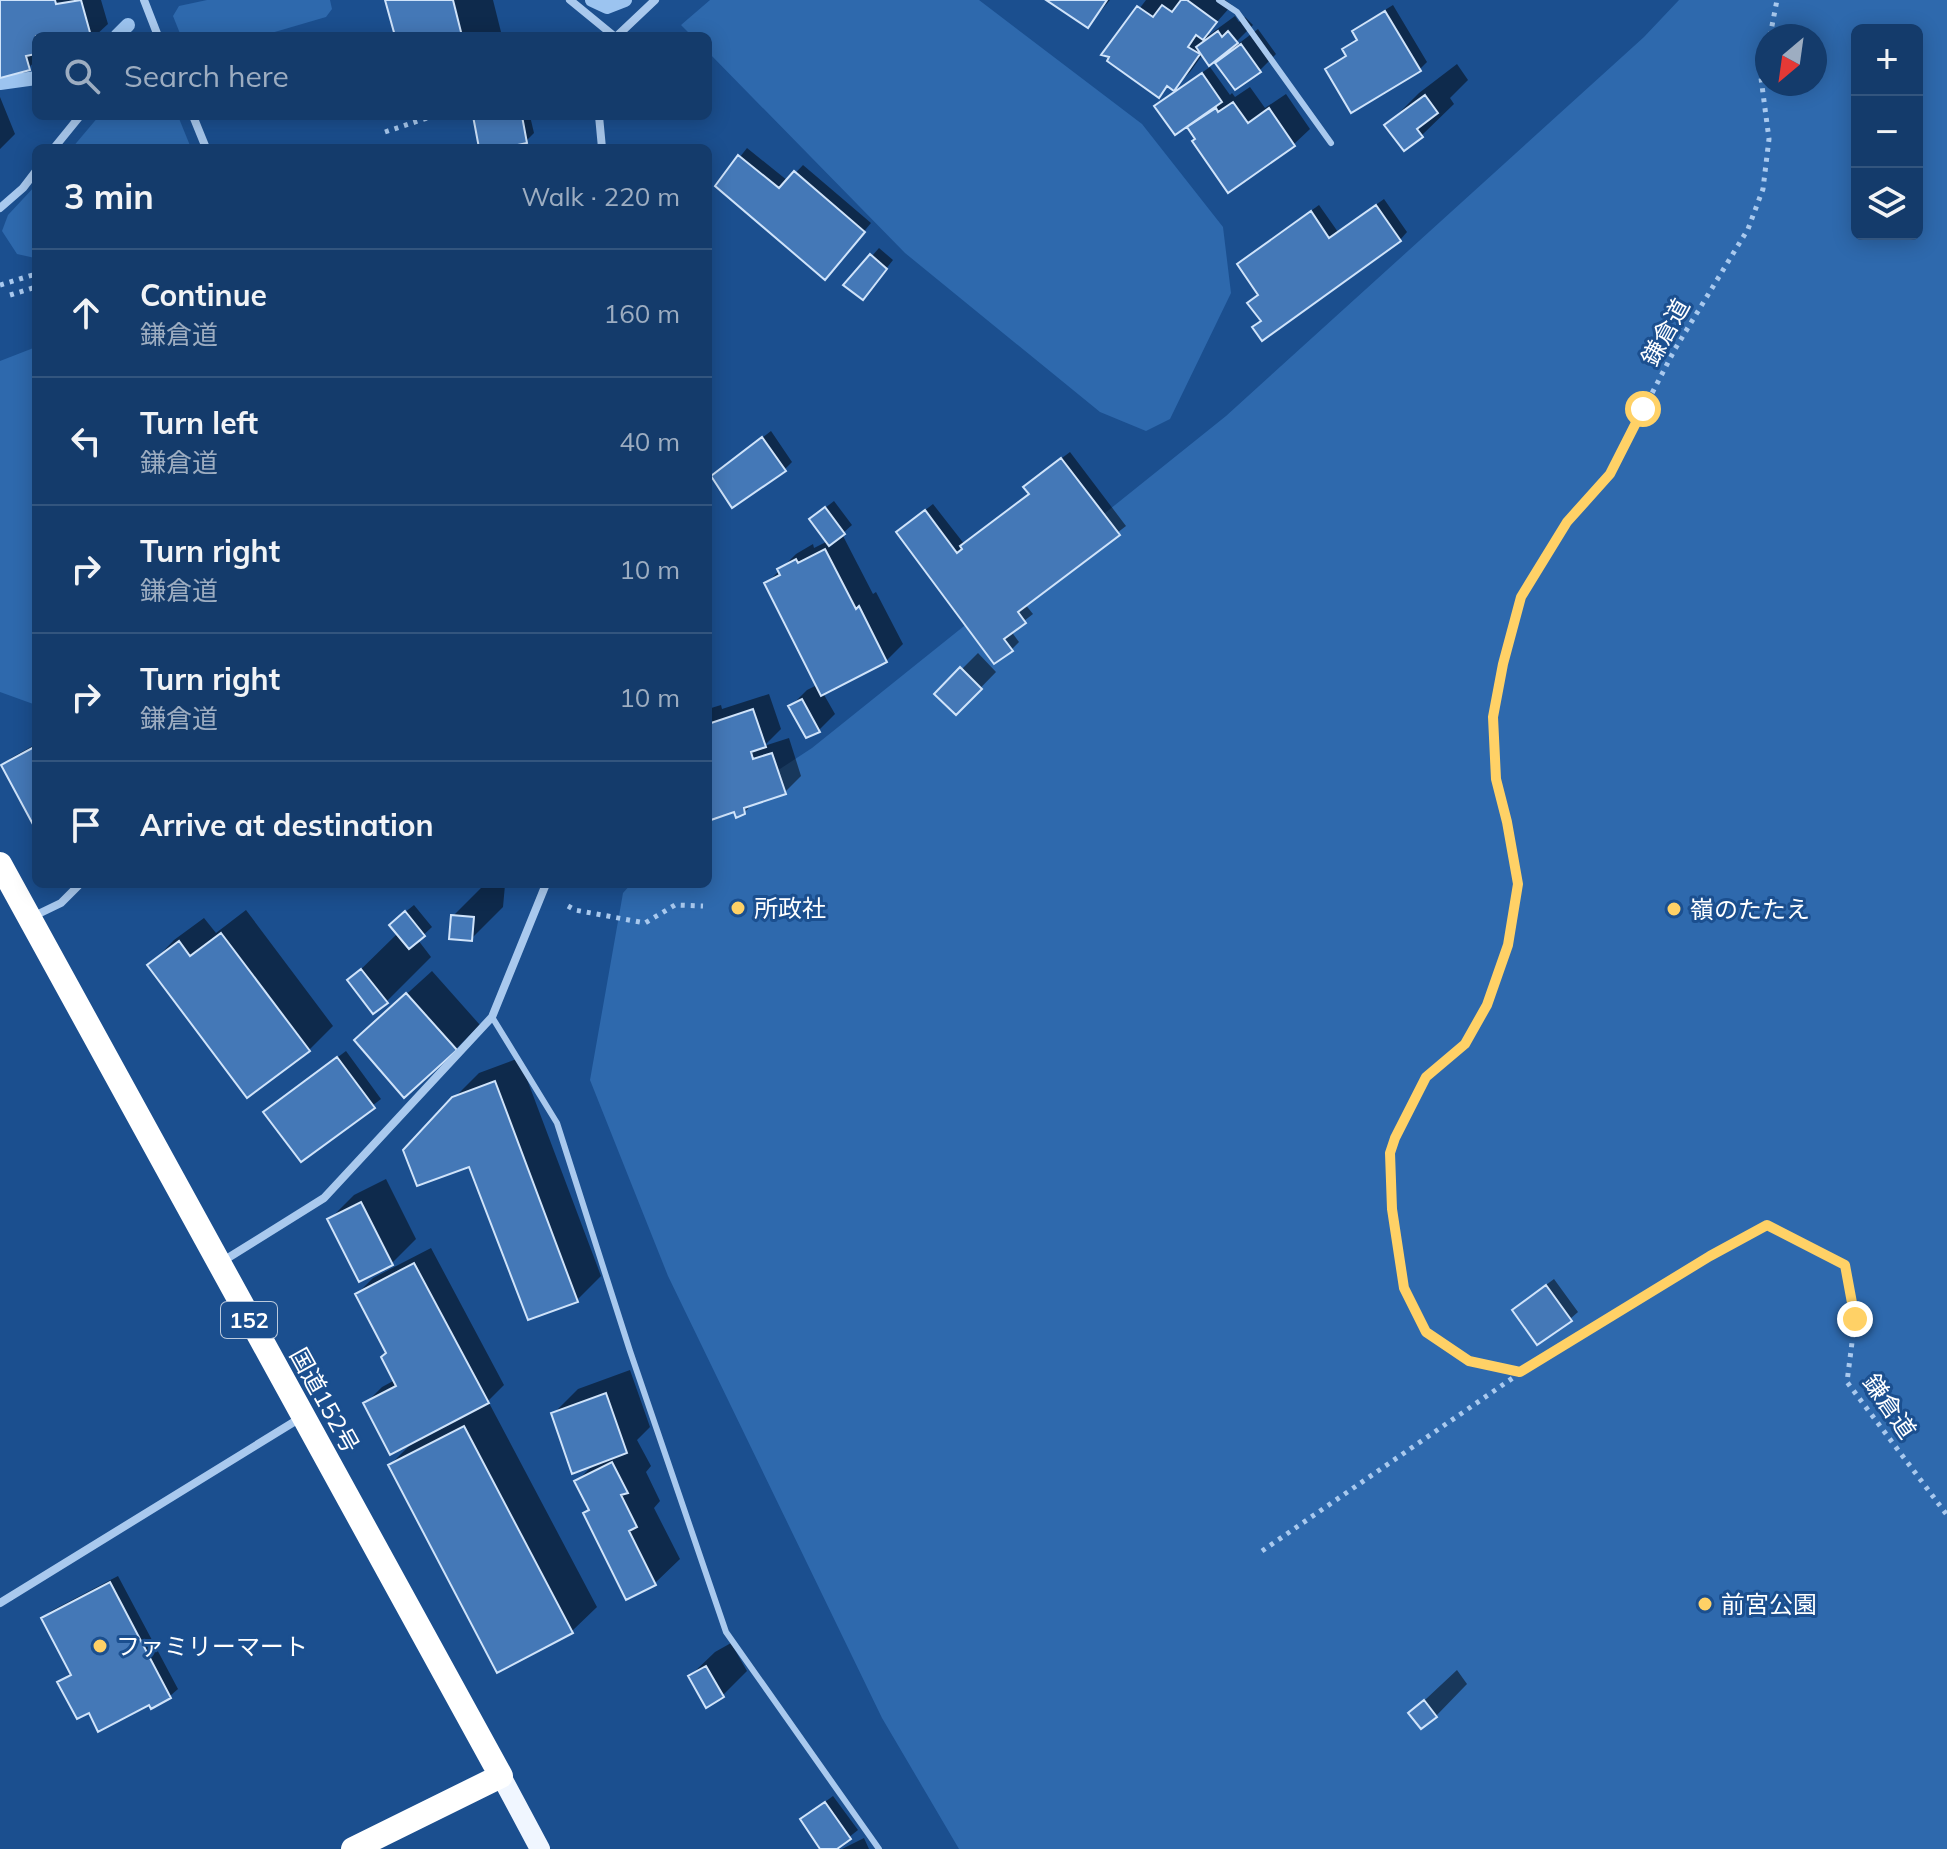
<!DOCTYPE html>
<meta charset="utf-8">
<style>
:root{--surface:#143b6b;--page:#1d4271;--text:#f1f3f6;--muted:#9dadc1;--line:#33557e}
body{margin:0;font-family:Mulish,"Noto Sans JP",sans-serif;background:var(--page);color:var(--text)}
.controls{position:absolute;right:24px;top:24px;display:grid;overflow:hidden;border-radius:12px;box-shadow:0 4px 20px #0003}
.controls button{width:72px;height:72px;display:grid;place-items:center;padding:0;border:0;border-bottom:2px solid var(--line);background:var(--surface);color:var(--text);font:40px sans-serif}
.compass{position:absolute;left:1755px;top:24px;width:72px;height:72px;border-radius:50%;background:var(--surface);box-shadow:0 4px 20px #0003;rotate:209deg}
.stop{position:absolute;width:24px;height:24px;margin:-18px;border:6px solid #ffd166;border-radius:50%;background:#fff}
.stop.end{background:#ffd166;border-color:#fff;box-shadow:0 2px 8px #0008}
.list{margin:0;padding:0;list-style:none}
h2{display:flex;justify-content:space-between;align-items:center;height:104px;margin:0;padding:0 32px;font-size:34px}
h2 small{font-size:26px;font-weight:400;color:var(--muted)}
.list li{display:grid;grid-template-columns:52px 1fr auto;gap:24px;align-items:center;box-sizing:border-box;height:128px;padding:0 32px;border-top:2px solid var(--line)}
.list b{display:block;font-size:30px;white-space:nowrap}
.list p{margin:0;font-size:26px;white-space:nowrap;color:var(--muted)}
.list em{font-size:26px;font-style:normal;color:var(--muted)}
.icon{flex:none;width:44px;height:44px;fill:none;stroke:currentColor;stroke-width:2;stroke-linecap:round;stroke-linejoin:round}
.map{position:relative;flex:none;width:1947px;height:1849px;overflow:hidden}
.search{position:absolute;background:var(--surface);box-shadow:0 4px 20px #0003;left:32px;top:32px;width:680px;height:88px;display:flex;align-items:center;gap:20px;box-sizing:border-box;padding:0 28px;border-radius:12px;color:var(--muted);font-size:30px}
.panel{position:absolute;background:var(--surface);box-shadow:0 4px 20px #0003;left:32px;top:144px;width:680px;height:744px;border-radius:12px}
.map>svg:first-child{display:block}
</style>
<div class="map">
<svg width="1947" height="1849" viewBox="0 0 1947 1849">
<rect width="100%" height="100%" fill="#1b4f8f"/>
<path fill="#2e69ad" fill-rule="evenodd" d="M207 0H330L332 9 326 17 261 36H181L173 16 179 6Z
M710 0H979L1142 124 1223 227 1231 293 1170 419 1146 431 1100 412 905 253 708 52V36H692L681 25Z
M1679 0H1947V1849H959L882 1718 668 1276 590 1080 623 893 631 884H708V816L812 748 1226 416 1644 37ZM1857 30H1917V234H1857ZM1767 36H1815V84H1767Z
M99 116H178L191 148H72Z
M36 185V258H35L17 254 2 231 8 215Z
M36 347V705L0 692V361Z"/>
<path fill="#0007" d="M0 0H101L108 24 95 36H36V61L28 68 0 76Z
M387 0H493L502 36H397Z
M1050 0H1110L1088 26Z
M1146 0H1225L1232 5 1207 33 1209 35 1235 16 1239 22 1245 17 1253 25 1236 42 1238 44 1258 29 1276 54 1260 70 1236 88 1215 59 1203 54 1190 72 1174 88 1169 85 1159 96 1112 56 1105 54Z
M1393 5 1427 62 1419 70 1327 69 1348 54 1345 49 1359 38 1355 32 1362 24Z
M1457 64 1468 80 1450 98 1454 104 1422 135 1405 148 1387 125 1419 93Z
M1210 67 1230 95 1232 93 1235 97 1250 87 1265 108 1286 94 1310 129 1293 145 1198 138 1190 127 1197 120 1196 118 1164 99Z
M0 97 15 134 0 149Z
M475 116H530L534 133 526 141 481 148Z
M747 148 788 181 803 165 871 223 832 270 717 186Z
M1384 199 1407 232 1400 240 1263 320 1260 294 1239 264 1247 257 1319 205 1338 232Z
M879 248 893 260 863 298 872 256Z
M771 431 792 462 785 469 713 476Z
M1070 452 1126 526 1025 604 1033 614 1011 631 1019 642 1012 649 906 525 933 504 965 545 1031 493 1034 479Z
M834 501 852 525 842 534 873 594 876 592 903 644 886 661 823 693 835 714 819 730 791 706 807 690 817 685 766 584 796 554 813 544 814 548 828 541 820 512Z
M978 653 996 672 956 713 937 694Z
M769 694 781 729 764 746 789 738 801 776 785 792 754 802 744 813 735 810 708 819V709L721 705 722 709Z
M36 744V826L3 765 11 758Z
M485 884 505 885 503 907 471 939 453 916Z
M414 905 432 927 418 940 431 957 386 1002 349 981 398 933 399 917Z
M246 910 333 1026 309 1050 150 965 174 940 204 918 216 933Z
M432 971 480 1025 456 1049 356 1040Z
M346 1051 381 1099 302 1160 274 1105Z
M519 1058 601 1276 577 1300 454 1098 479 1073Z
M386 1179 416 1239 392 1263 330 1219 354 1195Z
M431 1248 504 1385 488 1401 597 1607 572 1631 498 1670 390 1465 414 1441 366 1403 382 1387 395 1380 388 1352 357 1294 373 1278Z
M1554 1279 1578 1312 1570 1319 1522 1303Z
M630 1370 650 1427 637 1440 651 1466 646 1472 660 1501 654 1508 680 1559 655 1583 627 1597 585 1514 590 1508 577 1481 595 1463 553 1414 578 1389Z
M118 1576 178 1689 170 1696 152 1706 150 1702 90 1711 59 1682 72 1672 43 1619 51 1611Z
M731 1643 747 1671 723 1695 690 1676 715 1652Z
M1457 1670 1467 1684 1436 1716 1411 1713Z
M833 1796 858 1830 834 1849H823L802 1819Z
M864 1838 869 1849H842Z"/>
<g fill="none" stroke-linecap="round" stroke-linejoin="round">
<path stroke="#9cc4f0" stroke-width="14" d="M592 0 607 7 625 0
M117 36 128 25
M0 83 36 78"/>
</g>
<path fill="#4478b7" stroke="#cfe3fa" stroke-width="2" d="M0 0H55L56 4 81 0 91 36H36V54L26 56 30 70 0 78Z
M385 0H453L462 36H395Z
M1046 0H1107L1088 28Z
M1181 0H1187L1217 22 1203 40 1196 35 1188 47 1200 54 1174 91 1167 86 1159 98 1107 61 1109 57 1101 55 1137 6 1153 17 1162 5 1172 12Z
M1385 11 1421 71 1351 113 1325 69 1346 56 1342 49 1357 40 1352 31Z
M1218 31 1222 37 1228 31 1238 43 1209 66 1196 47Z
M1241 44 1261 72 1235 90 1215 63Z
M1202 73 1222 102 1175 135 1154 106Z
M1425 95 1438 113 1417 129 1423 137 1404 151 1384 125Z
M1233 102 1248 123 1269 108 1295 146 1228 193 1192 141 1195 139 1187 127 1216 108 1218 112Z
M473 116H522L527 143 503 148H479Z
M738 155 779 188 794 171 865 232 825 280 715 186Z
M1376 205 1401 241 1262 341 1252 327 1261 321 1247 303 1258 295 1237 264 1311 211 1329 238Z
M870 254 887 269 863 300 843 285Z
M762 437 786 471 732 508 711 476Z
M1061 458 1120 535 1018 612 1026 623 1004 639 1013 651 994 664 896 532 925 510 957 553 962 549 960 546 1029 494 1023 487Z
M825 507 845 534 829 546 809 519Z
M825 549 856 609 859 606 887 662 821 696 764 583 780 575 777 569 796 559 798 563Z
M960 667 982 689 956 715 934 694Z
M802 699 820 732 806 738 788 706Z
M753 709 766 747 751 752 753 759 772 753 786 794 744 808 745 814 736 818 734 812 708 821V724Z
M36 746V830L1 765Z
M405 911 425 936 409 949 389 925Z
M451 915 474 917 472 941 449 939Z
M221 933 310 1051 247 1098 147 965 179 941 190 956Z
M361 969 388 1003 373 1014 347 980Z
M406 993 457 1050 404 1098 354 1040Z
M337 1057 375 1108 301 1162 263 1112Z
M495 1081 578 1302 528 1320 469 1167 417 1186 403 1150 452 1097Z
M361 1202 393 1265 359 1282 327 1219Z
M414 1263 489 1403 390 1455 363 1403 396 1386 381 1357 386 1353 355 1294Z
M1546 1285 1572 1321 1537 1345 1512 1310Z
M606 1393 627 1453 572 1474 551 1413Z
M464 1426 573 1633 497 1673 388 1465Z
M612 1462 628 1493 621 1495 637 1527 629 1531 656 1585 626 1600 583 1513 589 1510 574 1481Z
M110 1582 171 1698 151 1709 149 1705 98 1732 89 1713 77 1719 57 1682 71 1675 41 1618Z
M706 1666 724 1697 706 1708 688 1676Z
M1424 1700 1437 1717 1421 1729 1408 1713Z
M825 1802 851 1839 837 1849H820L800 1819Z"/>
<g fill="none" stroke-linecap="round" stroke-linejoin="round">
<path stroke="#a9c9ee" stroke-width="5" stroke-dasharray="4 6" stroke-linecap="butt" d="M1770 36 1777 0
M1767 49 1761 78 1769 139 1763 189 1748 229 1675 349 1610 474 1567 522 1545 554 1521 597 1503 664 1493 717 1496 779 1507 822 1518 884 1508 945 1487 1005 1465 1044 1426 1077 1395 1138 1390 1153 1392 1209 1404 1288 1426 1332 1469 1361 1520 1372 1710 1256 1767 1225 1845 1265 1855 1319 1847 1382 1947 1515
M385 132 427 118
M0 285 36 274
M10 295 36 287
M568 906 575 910 645 923 675 905 703 906
M1262 1551 1520 1373"/>
<path stroke="#a9c9ee" stroke-width="6" d="M1219 0 1237 12 1331 143
M492 1017 557 1123 630 1351 726 1632 879 1849"/>
<path stroke="#a9c9ee" stroke-width="8" d="M144 0 158 36
M570 0 614 36
M617 36 655 0
M193 116 206 148
M599 116 602 148
M54 148 80 116
M0 208 23 188 36 171
M32 917 61 903 80 884
M223 1261 324 1198 492 1017 546 884
M0 1603 302 1417"/>
<path stroke="#f0f6ff" stroke-width="20" d="M501 1776 540 1849"/>
<path stroke="#fff" stroke-width="24" d="M0 864 501 1776 353 1849"/>
</g>
<g fill="none" stroke-linecap="round" stroke-linejoin="round">
<path stroke="#ffd166" stroke-width="10" d="M1643 409 1610 474 1567 522 1521 597 1503 664 1493 717 1496 779 1507 822 1518 884 1508 945 1487 1005 1465 1044 1426 1077 1395 1138 1390 1153 1392 1209 1404 1288 1426 1332 1469 1361 1520 1372 1710 1256 1767 1225 1845 1265 1855 1319"/>
</g>
<g fill="#ffd166" stroke="#1b4f8f" stroke-width="3">
<circle cx="738" cy="908" r="8"/>
<circle cx="1674" cy="909" r="8"/>
<circle cx="1705" cy="1604" r="8"/>
<circle cx="100" cy="1646" r="8"/>
</g>
<g text-anchor="middle" dominant-baseline="central" stroke-width="6" stroke-linejoin="round" paint-order="stroke">
<rect fill="#1b4f8f" stroke="#bbcadd" stroke-width="2" x="221" y="1302" width="56" height="36" rx="6"/>
<g font-size="22" font-weight="bold" fill="#fff">
<text x="249" y="1320">152</text>
</g>
<g font-size="24" fill="#fff" stroke="#1b4f8f">
<text transform="translate(1665 332) rotate(-61)">鎌倉道</text>
<text transform="translate(325 1400) rotate(61)">国道152号</text>
<text transform="translate(1890 1406) rotate(55)">鎌倉道</text>
</g>
<g font-size="24" fill="#fff" stroke="#1b4f8f" text-anchor="start">
<text x="754" y="908">所政社</text>
<text x="1690" y="909">嶺のたたえ</text>
<text x="1721" y="1604">前宮公園</text>
<text x="116" y="1646">ファミリーマート</text>
</g>
</g>
</svg>
<div class="controls">
<button>+</button>
<button>−</button>
<button><svg class="icon" aria-label="layers" viewBox="0 0 24 24"><path d="M12 4l9 5-9 5-9-5zM3 14l9 5 9-5"/></svg></button>
</div>
<svg class="compass" viewBox="-18 -18 36 36"><path d="M0-13l5 13h-10z" fill="#e53935"/><path d="M0 13l5-13h-10z" fill="#9dadc1"/></svg>
<div class="stop" style="left:1643px;top:409px"></div>
<div class="stop end" style="left:1855px;top:1319px"></div>
<div class="search"><svg class="icon" aria-label="search" viewBox="0 0 24 24"><circle cx="10" cy="10" r="6"/><path d="M15 15l6 6"/></svg>Search here</div>
<section class="panel">
<h2>3 min<small>Walk · 220 m</small></h2>
<ul class="list">
<li><svg class="icon" aria-label="ahead" viewBox="0 0 24 24"><path d="M12 20V5M6 11l6-6 6 6"/></svg><div><b>Continue</b><p>鎌倉道</p></div><em>160 m</em></li>
<li><svg class="icon" aria-label="left" viewBox="0 0 24 24"><path d="M17 20v-9H6M10 6l-5 5 5 5"/></svg><div><b>Turn left</b><p>鎌倉道</p></div><em>40 m</em></li>
<li><svg class="icon" aria-label="right" viewBox="0 0 24 24"><path d="M7 20v-9h11M14 6l5 5-5 5"/></svg><div><b>Turn right</b><p>鎌倉道</p></div><em>10 m</em></li>
<li><svg class="icon" aria-label="right" viewBox="0 0 24 24"><path d="M7 20v-9h11M14 6l5 5-5 5"/></svg><div><b>Turn right</b><p>鎌倉道</p></div><em>10 m</em></li>
<li><svg class="icon" aria-label="arrive" viewBox="0 0 24 24"><path d="M6 21V4h12l-3 4 3 4H6"/></svg><div><b>Arrive at destination</b></div></li>
</ul>
</section>
</div>
